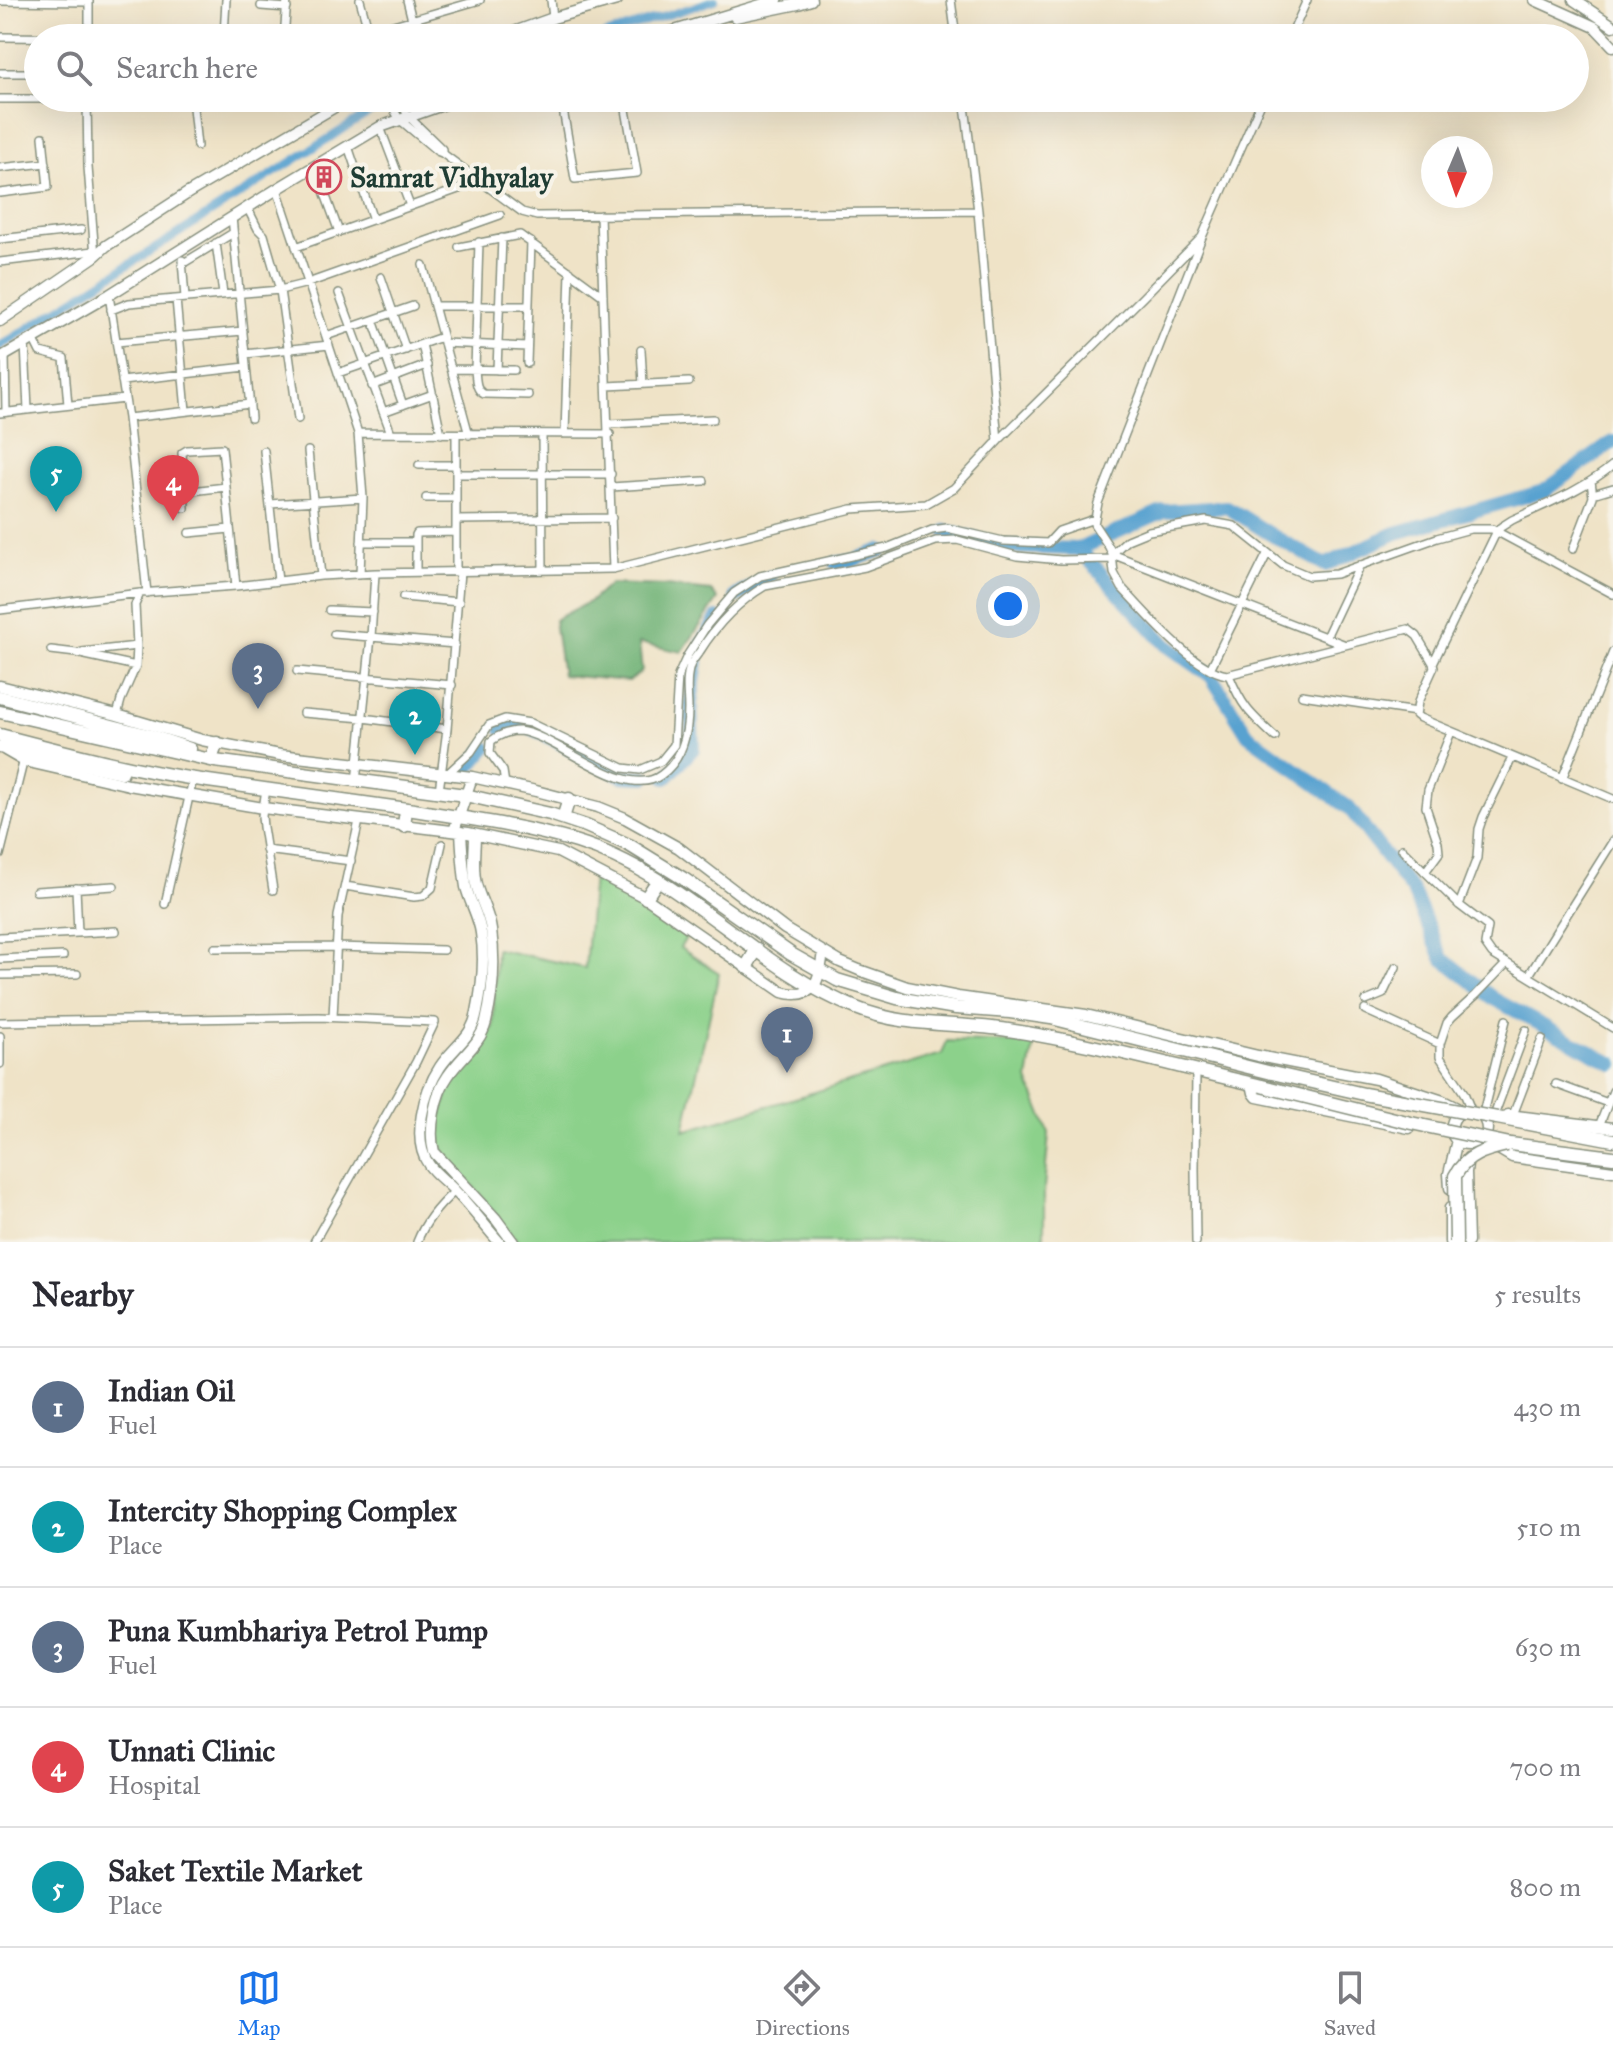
<!DOCTYPE html>
<style>
:root{--surface:#fff;--page:#f2f2f3;--text:#2b2b33;--muted:#7c7c81;--line:#e1e1e2;--accent:#1a73e8}
body{margin:0;font-family:"IM FELL Great Primer",serif;background:var(--page);color:var(--text)}
.compass{position:absolute;left:1421px;top:136px;width:72px;height:72px;border-radius:50%;background:var(--surface);box-shadow:0 8px 32px #0002;rotate:182deg}
.you{position:absolute;left:1008px;top:606px;width:28px;height:28px;margin:-20px;border:6px solid #fff;border-radius:50%;background:#1a73e8;box-shadow:0 0 0 12px #1a73e833}
.badge{display:grid;place-items:center;width:52px;height:52px;border-radius:50%;background:var(--accent);color:#fff;font-size:26px;font-weight:700}
.pin{position:absolute;translate:-50% -66px;filter:drop-shadow(0 2px 4px #0008)}
.pin::after{content:'';position:absolute;top:42px;width:28px;height:24px;background:inherit;clip-path:polygon(0 0,100% 0,50% 100%)}
.list{margin:0;padding:0;list-style:none}
h2{display:flex;justify-content:space-between;align-items:center;height:104px;margin:0;padding:0 32px;font-size:34px}
h2 small{font-size:26px;font-weight:400;color:var(--muted)}
.list li{display:grid;grid-template-columns:52px 1fr auto;gap:24px;align-items:center;box-sizing:border-box;height:120px;padding:0 32px;border-top:2px solid var(--line)}
.list b{display:block;font-size:30px;white-space:nowrap}
.list p{margin:0;font-size:26px;white-space:nowrap;color:var(--muted)}
.list em{font-size:26px;font-style:normal;color:var(--muted)}
.icon{flex:none;width:44px;height:44px;fill:none;stroke:currentColor;stroke-width:2;stroke-linecap:round;stroke-linejoin:round}
.map{position:relative;flex:none;width:1613px;height:1242px;overflow:hidden}
.search{position:absolute;background:var(--surface);box-shadow:0 8px 32px #0002;left:24px;right:24px;top:24px;height:88px;display:flex;align-items:center;gap:20px;box-sizing:border-box;padding:0 28px;border-radius:44px;color:var(--muted);font-size:30px}
.sheet{height:704px;background:var(--surface)}
nav{display:flex;justify-content:space-around;align-items:center;box-sizing:border-box;height:112px;border-top:2px solid var(--line);background:var(--surface);font-size:22px;color:var(--muted)}
nav a{display:grid;justify-items:center;gap:4px}
nav .on{color:var(--accent)}
.map>svg:first-child{display:block}
</style>
<div class="map">
<svg width="1613" height="1242" viewBox="0 0 1613 1242">
<rect width="100%" height="100%" fill="#f7f3e8"/>
<filter id="ink" filterUnits="userSpaceOnUse"><feTurbulence type="fractalNoise" baseFrequency=".0125" numOctaves="2"/><feDisplacementMap in="SourceGraphic" scale="16" xChannelSelector="R" yChannelSelector="G"/><feConvolveMatrix kernelMatrix="1 2 1 2 8 2 1 2 1" color-interpolation-filters="sRGB"/></filter>
<filter id="wash" filterUnits="userSpaceOnUse"><feTurbulence type="fractalNoise" baseFrequency=".006" numOctaves="4" result="noise"/><feDisplacementMap in="SourceGraphic" scale="32" xChannelSelector="R" yChannelSelector="G"/><feGaussianBlur stdDeviation="1.8" result="paint"/><feColorMatrix in="noise" values="0 0 0 0 0 0 0 0 0 0 0 0 0 0 0 0 0 1.4 0 .05"/><feComposite in="paint" operator="in"/></filter>
<g filter="url(#wash)">
<rect width="100%" height="100%" fill="#efe3c7"/>
<path fill="#8cd18b" stroke="#568760" stroke-width="2" d="M593 876 690 931 680 948 719 973 684 1131 942 1054 947 1041 1034 1043 1028 1080 1049 1133 1044 1188V1242H518L441 1148 437 1129 450 1087 483 1049 493 1026 496 949 585 968Z"/>
<path fill="#71b377" stroke="#487856" stroke-width="2" d="M610 584 667 586 711 591 718 599 682 652 639 643 642 671 629 681 562 675 554 620 591 601Z"/>
<g fill="none" stroke-linecap="round" stroke-linejoin="round">
<path stroke="#59a2d0" stroke-width="8" d="M596 38 715 0
M0 346 380 106"/>
<path stroke="#59a2d0" stroke-width="14" d="M946 531 1003 547 1079 549 1164 511 1227 507 1270 534 1325 565 1396 533 1544 491 1613 442
M1079 549 1166 645 1211 676 1248 735 1349 808 1413 892 1442 958 1494 999 1613 1064
M836 563 851 561 881 550
M736 596 770 577
M702 645 717 618
M502 729 524 724 622 776 645 777
M469 768 486 748
M666 778 693 749 691 703 697 661"/>
</g>
</g>
<g filter="url(#ink)">
<g fill="none" stroke-linecap="round" stroke-linejoin="round">
<g stroke="#87907e" stroke-width="10">
<path id="street" d="M89 0V38
M360 0 369 32 375 38
M407 0 412 20
M551 0 553 18
M951 0 956 38
M0 1 89 2
M261 6 287 8
M369 32 480 0
M224 33 284 37
M224 36 226 0
M0 37 99 38
M284 38 287 0
M1290 38 1307 0
M0 73H38
M87 98 88 167 95 256
M192 98 197 146
M388 98 399 119 437 151 442 153V149L408 116 399 98
M561 98 575 179 637 173 624 98
M964 98 978 211 998 441
M1263 98 1202 237 1098 503 1094 524 1109 547 1112 554 1114 573 1122 588C1147 614 1192 669 1227 675L1408 629 1417 636 1433 663 1434 667 1418 702 1416 715 1420 718 1613 799
M0 99H66
M380 127 410 206
M348 146 373 220
M442 153 522 212 537 216 978 211
M0 168 46 163
M277 189 358 433 363 498 360 574
M324 191 339 232
M0 193 48 187 43 137
M247 207 258 229 264 235 280 290 298 419
M600 215 613 569
M232 217 251 418
M0 239 81 230
M479 242 475 369C476 378 475 390 484 394L528 395
M216 243 223 294
M296 247 481 181
M459 247 520 235 603 296
M182 260 185 298
M0 262 94 251
M182 264 233 233
M423 265 469 435
M381 277 406 350
M339 293 391 433
M109 295 128 418 147 593
M176 299 186 411
M434 306H529
M111 310 129 303 280 290 308 283 500 215
M373 320 403 405
M326 336 413 306
M33 338 40 352 64 358 68 405
M116 342 243 331
M25 343 28 410
M444 343 527 347
M422 344 441 434
M641 350 643 384
M245 354 329 345
M5 355 6 412
M527 363 531 242
M451 369 514 370
M497 370 502 238
M338 373 442 337
M122 381 246 367
M372 386 427 365
M607 386 689 382
M383 412 433 394
M0 413 125 399
M128 418 250 404
M609 424 713 419
M358 433 610 434
M542 434 543 570
M565 434 570 271
M456 435V572
M264 451 278 581
M308 451 321 576
M419 465H456
M456 474H611
M611 487 704 481
M183 492 226 487
M1593 494 1613 488
M426 498H456
M270 504 363 498
M185 508 182 453 187 450 222 448 236 586
M456 520 612 518
M189 533 230 529
M361 542H416
M1573 549 1593 497 1591 481
M416 572V535L417 533 456 532
M403 597 459 602
M0 610 140 593 236 586 321 576 375 573 613 569 852 509 926 504 954 488 998 441 1143 297 1202 237
M329 610 373 612
M334 634 455 644
M1326 637 1360 565
M1343 644 1112 554 1127 540 1149 531 1206 521 1234 526 1283 565 1309 576 1336 574 1437 538 1470 529H1492L1613 594
M51 650 76 653 136 666
M82 652 137 646
M1433 663 1495 535 1501 527 1512 520C1546 504 1583 490 1613 465
M1210 669 1267 554
M297 671 452 685
M1229 675C1242 707 1250 714 1275 737
M1302 695 1416 712
M303 713 363 718 447 729
M117 715 121 700 136 666 137 646 135 605 140 593
M447 774 471 752 489 725 505 719 530 723 623 768 640 770 661 761 674 745 678 676 687 656 707 625 734 593 760 576 887 548 932 530 947 528 1003 541 1048 543 1059 531 1094 519
M1562 779 1613 652
M356 782 371 637 375 573
M505 784 503 771 490 753 491 741C499 735 508 731 519 731 557 735 625 802 661 775 682 760 688 734 688 709 688 695 685 680 690 666 692 661 697 655 700 651 717 624 738 602 765 586L865 567 936 541 957 540 1017 556 1061 560 1112 559
M266 789 262 816 263 827 273 890
M439 791 447 729 460 572
M1402 849 1459 905 1488 927 1485 944 1492 954 1613 1028
M266 850 351 861
M0 855 24 759
M1425 872 1439 853 1438 843 1426 807 1428 790 1451 732
M345 886 414 897 423 896 432 888 442 844
M76 888 78 933
M36 891 114 886
M165 904 193 779
M1459 905 1477 858 1479 829 1483 817 1512 758
M0 937 116 931
M215 948 336 947 443 950
M0 959 63 956
M0 975 77 974
M1529 975 1613 841
M1366 1001 1383 994 1396 967
M1365 1010 1440 1044
M333 1017 338 916 359 821
M0 1022 319 1017 435 1022 416 1062 314 1242
M0 1036V1064
M1196 1071 1195 1169 1196 1242
M1556 1084 1608 1103
M1471 1110 1464 1093 1440 1057V1044L1447 1023 1452 1017 1476 995 1506 964
M1483 1113 1506 1020
M1495 1113 1526 1030
M1513 1115 1542 1039
M1599 1126 1613 1091
M417 1242C425 1221 438 1206 455 1191"/>
</g>
<g stroke="#87907e" stroke-width="13">
<path id="secondary" d="M1535 0 1595 27 1613 46
M1574 0 1613 26
M735 17 798 4 811 0
M497 38 553 18 617 0
M651 38 777 0
M0 321 95 256 106 246 188 193 350 98
M0 358 109 295 277 189 380 127 462 98
M0 686 117 715 202 740 280 755 472 777 536 791 598 807 625 818 679 848 785 929 840 962 859 970 907 987 958 997 1086 1015 1258 1056 1376 1079 1443 1101 1457 1108
M5 750 24 761 129 785 263 808 468 833 558 852 646 898 782 992C816 1001 819 980 823 952
M454 831 472 777
M461 832C462 850 463 869 466 887 470 903 479 917 481 933 485 958 482 988 477 1012 473 1037 453 1047 440 1067 424 1091 411 1140 429 1165 436 1175 447 1182 455 1191 471 1207 484 1225 499 1242
M475 835C475 851 472 868 476 884 480 900 489 914 491 930 495 959 493 993 486 1022 480 1045 461 1056 448 1076 435 1094 428 1130 434 1152L496 1219 513 1242
M1252 1084 1254 1093 1257 1097 1409 1128
M1465 1110C1459 1113 1454 1116 1452 1124 1446 1157 1507 1146 1480 1113
M1508 1115 1613 1128
M1495 1147 1512 1157 1613 1171
M1450 1188 1449 1174 1457 1140
M1450 1208V1242
M1468 1242 1466 1172 1468 1158"/>
</g>
<g stroke="#87907e" stroke-width="15">
<path id="highway" d="M0 697 151 736 190 749
M0 712 215 761 465 795 550 814 586 826 629 845 684 879 791 954 837 980 897 998 956 1008 1010 1012 1051 1018 1272 1073
M0 735C69 753 138 771 208 781 275 791 341 800 407 809 464 818 521 825 577 842 683 874 755 968 856 1008 905 1028 957 1022 1008 1030 1093 1043 1177 1067 1262 1086
M0 747 122 772
M211 759 217 743
M563 818 569 799
M404 826 406 809
M646 898 658 880
M746 967 757 949
M1497 1118 1613 1140
M1510 1144 1613 1157"/>
</g>
<use href="#street" stroke="#fff" stroke-width="7"/>
<use href="#secondary" stroke="#fff" stroke-width="10"/>
<use href="#highway" stroke="#fff" stroke-width="12"/>
<g stroke="#87907e" stroke-width="15" stroke-linecap="butt">
<path id="highway-bridge" d="M1272 1073 1364 1094 1497 1118
M1262 1086 1411 1123 1510 1144
M1456 1242 1455 1176C1466 1155 1485 1150 1507 1145"/>
</g>
<use href="#highway-bridge" stroke="#fff" stroke-width="12"/>
</g>
</g>
<defs>
<g id="building-ring" transform="scale(1.8)"><circle r="9.5" fill="#f7f3e8" stroke="#d1495b" stroke-width="1.5"/><path d="M-4-6H4V6H1V3H-1V6H-4ZM-2.5-4.3h1.7v1.8h-1.7ZM.8-4.3h1.7v1.8H.8ZM-2.5-1h1.7V.8h-1.7ZM.8-1h1.7V.8H.8Z" fill="#d1495b"/></g>
</defs>
<g fill-rule="evenodd">
<use href="#building-ring" x="324" y="177"/>
</g>
<g text-anchor="middle" dominant-baseline="central" stroke-width="8" stroke-linejoin="round" paint-order="stroke">
<g font-size="28" font-weight="bold" fill="#1f3d34" stroke="#f7f3e8" text-anchor="start">
<text x="350" y="177">Samrat Vidhyalay</text>
</g>
</g>
</svg>
<svg class="compass" viewBox="-18 -18 36 36"><path d="M0-13l5 13h-10z" fill="#e53935"/><path d="M0 13l5-13h-10z" fill="#7c7c81"/></svg>
<div class="you"></div>
<div class="pin badge" style="left:787px;top:1073px;background:#5c6f8a">1</div>
<div class="pin badge" style="left:415px;top:755px;background:#0f9aa8">2</div>
<div class="pin badge" style="left:258px;top:709px;background:#5c6f8a">3</div>
<div class="pin badge" style="left:173px;top:521px;background:#e0444e">4</div>
<div class="pin badge" style="left:56px;top:512px;background:#0f9aa8">5</div>
<div class="search"><svg class="icon" aria-label="search" viewBox="0 0 24 24"><circle cx="10" cy="10" r="6"/><path d="M15 15l6 6"/></svg>Search here</div>
</div>
<section class="sheet">
<h2>Nearby<small>5 results</small></h2>
<ul class="list">
<li><span class="badge" style="background:#5c6f8a">1</span><div><b>Indian Oil</b><p>Fuel</p></div><em>430 m</em></li>
<li><span class="badge" style="background:#0f9aa8">2</span><div><b>Intercity Shopping Complex</b><p>Place</p></div><em>510 m</em></li>
<li><span class="badge" style="background:#5c6f8a">3</span><div><b>Puna Kumbhariya Petrol Pump</b><p>Fuel</p></div><em>630 m</em></li>
<li><span class="badge" style="background:#e0444e">4</span><div><b>Unnati Clinic</b><p>Hospital</p></div><em>700 m</em></li>
<li><span class="badge" style="background:#0f9aa8">5</span><div><b>Saket Textile Market</b><p>Place</p></div><em>800 m</em></li>
</ul>
</section>
<nav>
<a class="on"><svg class="icon" aria-label="map" viewBox="0 0 24 24"><path d="M3 6l6-2 6 2 6-2v14l-6 2-6-2-6 2zM9 4v14M15 6v14"/></svg>Map</a>
<a><svg class="icon" aria-label="directions" viewBox="0 0 24 24"><path d="M12 3l9 9-9 9-9-9zM9 14v-3h6M13 9l2 2-2 2"/></svg>Directions</a>
<a><svg class="icon" aria-label="saved" viewBox="0 0 24 24"><path d="M7 4h10v16l-5-4-5 4z"/></svg>Saved</a>
</nav>
